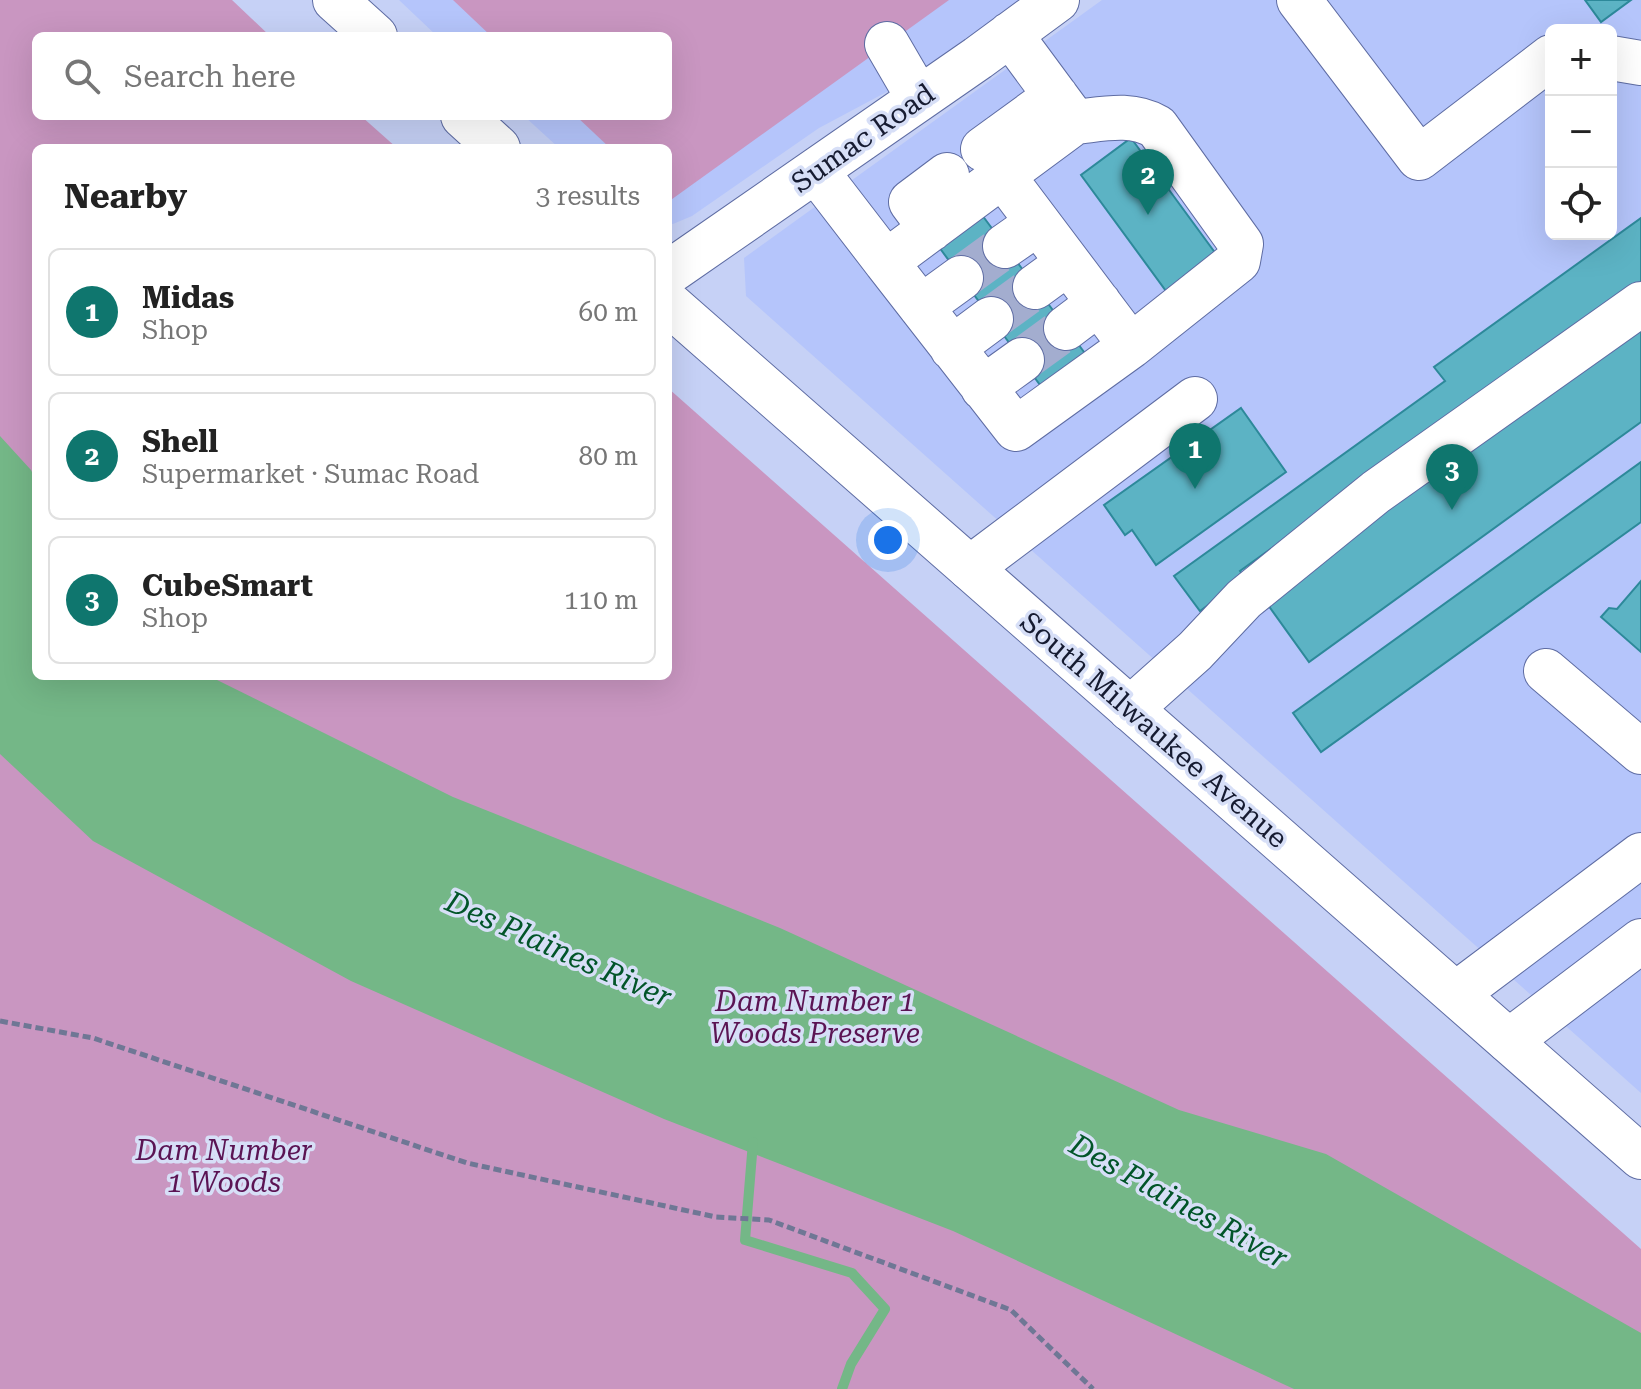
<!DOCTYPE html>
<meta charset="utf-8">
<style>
:root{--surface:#fff;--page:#f2f2f2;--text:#222;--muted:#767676;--line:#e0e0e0;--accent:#0f766e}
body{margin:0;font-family:"Roboto Serif",serif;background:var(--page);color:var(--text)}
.controls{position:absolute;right:24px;top:24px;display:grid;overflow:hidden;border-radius:12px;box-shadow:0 8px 32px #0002}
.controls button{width:72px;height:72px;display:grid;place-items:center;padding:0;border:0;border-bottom:2px solid var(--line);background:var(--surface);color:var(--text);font:40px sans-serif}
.you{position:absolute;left:888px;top:540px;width:28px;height:28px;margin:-20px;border:6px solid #fff;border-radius:50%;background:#1a73e8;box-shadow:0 0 0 12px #1a73e833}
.badge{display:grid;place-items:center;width:52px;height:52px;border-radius:50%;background:var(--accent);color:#fff;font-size:26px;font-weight:700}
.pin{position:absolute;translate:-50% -66px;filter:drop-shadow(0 2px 4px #0008)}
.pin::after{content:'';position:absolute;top:42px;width:28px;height:24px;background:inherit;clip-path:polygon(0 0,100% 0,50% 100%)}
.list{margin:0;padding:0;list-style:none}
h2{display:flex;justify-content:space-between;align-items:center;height:104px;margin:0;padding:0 32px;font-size:34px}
h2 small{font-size:26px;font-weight:400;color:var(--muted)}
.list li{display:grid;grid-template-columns:52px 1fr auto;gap:24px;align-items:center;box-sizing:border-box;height:128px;margin:0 16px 16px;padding:0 16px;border:2px solid var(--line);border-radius:12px}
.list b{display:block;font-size:30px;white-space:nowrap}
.list p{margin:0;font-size:26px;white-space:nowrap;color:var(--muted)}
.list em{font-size:26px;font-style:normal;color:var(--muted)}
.icon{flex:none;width:44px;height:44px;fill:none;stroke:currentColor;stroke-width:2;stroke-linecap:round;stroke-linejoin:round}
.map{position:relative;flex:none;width:1641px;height:1389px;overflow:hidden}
.search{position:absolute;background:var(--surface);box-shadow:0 8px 32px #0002;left:32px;top:32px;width:640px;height:88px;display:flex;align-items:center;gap:20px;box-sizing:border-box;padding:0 28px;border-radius:12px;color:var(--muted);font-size:30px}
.panel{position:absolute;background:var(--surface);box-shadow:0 8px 32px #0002;left:32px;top:144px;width:640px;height:536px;border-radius:12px}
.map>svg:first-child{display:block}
</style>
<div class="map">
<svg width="1641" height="1389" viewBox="0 0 1641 1389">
<rect width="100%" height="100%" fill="#c6d1f6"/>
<path fill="#b5c5fb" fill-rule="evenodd" d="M399 0H1031L954 56 819 128 692 216 673 224 668 223V148H559L524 116H668V36H437Z
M1102 0H1641V1093L746 296 744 258ZM1551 30H1611V234H1551Z"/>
<path fill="#c996c1" d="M0 0H232L270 36H36V116H361L397 148H36V676H668V388L1641 1249V1389H0Z
M453 0H949L668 202V148H610L576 116H668V36H491Z"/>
<path fill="#74b787" d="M0 436 31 470 36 480V676H209L453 797 780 928 1179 1110 1326 1154 1641 1333V1389H1294L953 1231 664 1119 351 981 93 841 0 754Z"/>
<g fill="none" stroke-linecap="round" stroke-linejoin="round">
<path stroke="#74b787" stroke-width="10" d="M753 1142 745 1240 852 1273 885 1309 851 1364 842 1389"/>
</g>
<path fill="#5cb3c4" stroke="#2d899a" stroke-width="2" d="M1585 0H1631L1601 22Z
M1131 138 1216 254 1166 291 1081 175Z
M982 215 1087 356 1043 389 939 247Z
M1641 218V283L1240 571 1245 578 1200 611 1174 576 1445 381 1434 367Z
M1641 325V422L1309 662 1263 598Z
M1241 408 1286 472 1156 565 1132 530 1125 535 1104 505Z
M1641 462V522L1321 752 1293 713Z
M1641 581V652L1601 617 1609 608 1617 609Z"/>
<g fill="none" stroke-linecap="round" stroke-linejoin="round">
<path stroke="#a3adcf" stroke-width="44" stroke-dasharray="44 22" stroke-linecap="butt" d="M961 278 1005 246
M991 319 1035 287
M1022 360 1066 328"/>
<g stroke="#5e6ca3" stroke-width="46">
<path id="minor" d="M1299 0 1419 158 1551 57
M887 44 919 99
M1611 58 1641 63
M1075 122C1104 119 1131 112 1157 127L1241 244 1238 261 1131 346
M983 149 1056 96
M816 171 886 262
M1003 176 1131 346 1016 429 886 262 1075 122 1010 34
M931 229 911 202 947 175
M1005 246 1038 223
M668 273 978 58 1057 0
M1035 287 1068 263
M921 307 961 278
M1066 328 1099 303
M952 348 991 319
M983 388 1022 360
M970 568 1195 399
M1546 671 1641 752
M1130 709 1195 651 1244 599 1376 492 1641 304
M1456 994 1641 855
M1509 1041 1641 941"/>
</g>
<g stroke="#5e6ca3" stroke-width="46">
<path id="major" d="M335 0 375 36
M463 116 498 148
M668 303 1641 1157"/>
</g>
<path stroke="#6f7795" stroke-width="5" stroke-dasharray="8 4" stroke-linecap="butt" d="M0 1021 93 1038 467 1163 716 1217 769 1220 1011 1310 1093 1389"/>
<use href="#minor" stroke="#fff" stroke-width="44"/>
<use href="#major" stroke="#fff" stroke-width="44"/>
</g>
<g text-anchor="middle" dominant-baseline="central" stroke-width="7" stroke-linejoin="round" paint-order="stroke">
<g font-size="28" fill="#161b31" stroke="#d7dff7">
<text transform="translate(863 138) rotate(-35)">Sumac Road</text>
<text transform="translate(1154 730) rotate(41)">South Milwaukee Avenue</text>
</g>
<g font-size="28" font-style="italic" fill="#5b1454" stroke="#d7dff7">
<text x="815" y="1001">Dam Number 1<tspan x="815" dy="32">Woods Preserve</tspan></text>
<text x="224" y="1150">Dam Number<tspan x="224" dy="32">1 Woods</tspan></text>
</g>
<g font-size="30" font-style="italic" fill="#025529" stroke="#d7dff7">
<text transform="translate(559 949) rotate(24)">Des Plaines River</text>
<text transform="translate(1179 1201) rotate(29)">Des Plaines River</text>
</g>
</g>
</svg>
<div class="controls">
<button>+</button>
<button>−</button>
<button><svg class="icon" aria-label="locate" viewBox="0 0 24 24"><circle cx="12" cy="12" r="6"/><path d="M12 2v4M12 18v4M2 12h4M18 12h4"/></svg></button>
</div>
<div class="you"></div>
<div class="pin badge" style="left:1195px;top:489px">1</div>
<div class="pin badge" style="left:1148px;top:215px">2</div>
<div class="pin badge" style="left:1452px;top:510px">3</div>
<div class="search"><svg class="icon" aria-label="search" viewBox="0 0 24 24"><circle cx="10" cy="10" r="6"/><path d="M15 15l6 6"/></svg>Search here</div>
<section class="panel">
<h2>Nearby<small>3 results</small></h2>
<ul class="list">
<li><span class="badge">1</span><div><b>Midas</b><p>Shop</p></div><em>60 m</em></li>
<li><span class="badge">2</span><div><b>Shell</b><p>Supermarket · Sumac Road</p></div><em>80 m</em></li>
<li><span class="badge">3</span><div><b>CubeSmart</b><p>Shop</p></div><em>110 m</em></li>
</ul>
</section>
</div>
